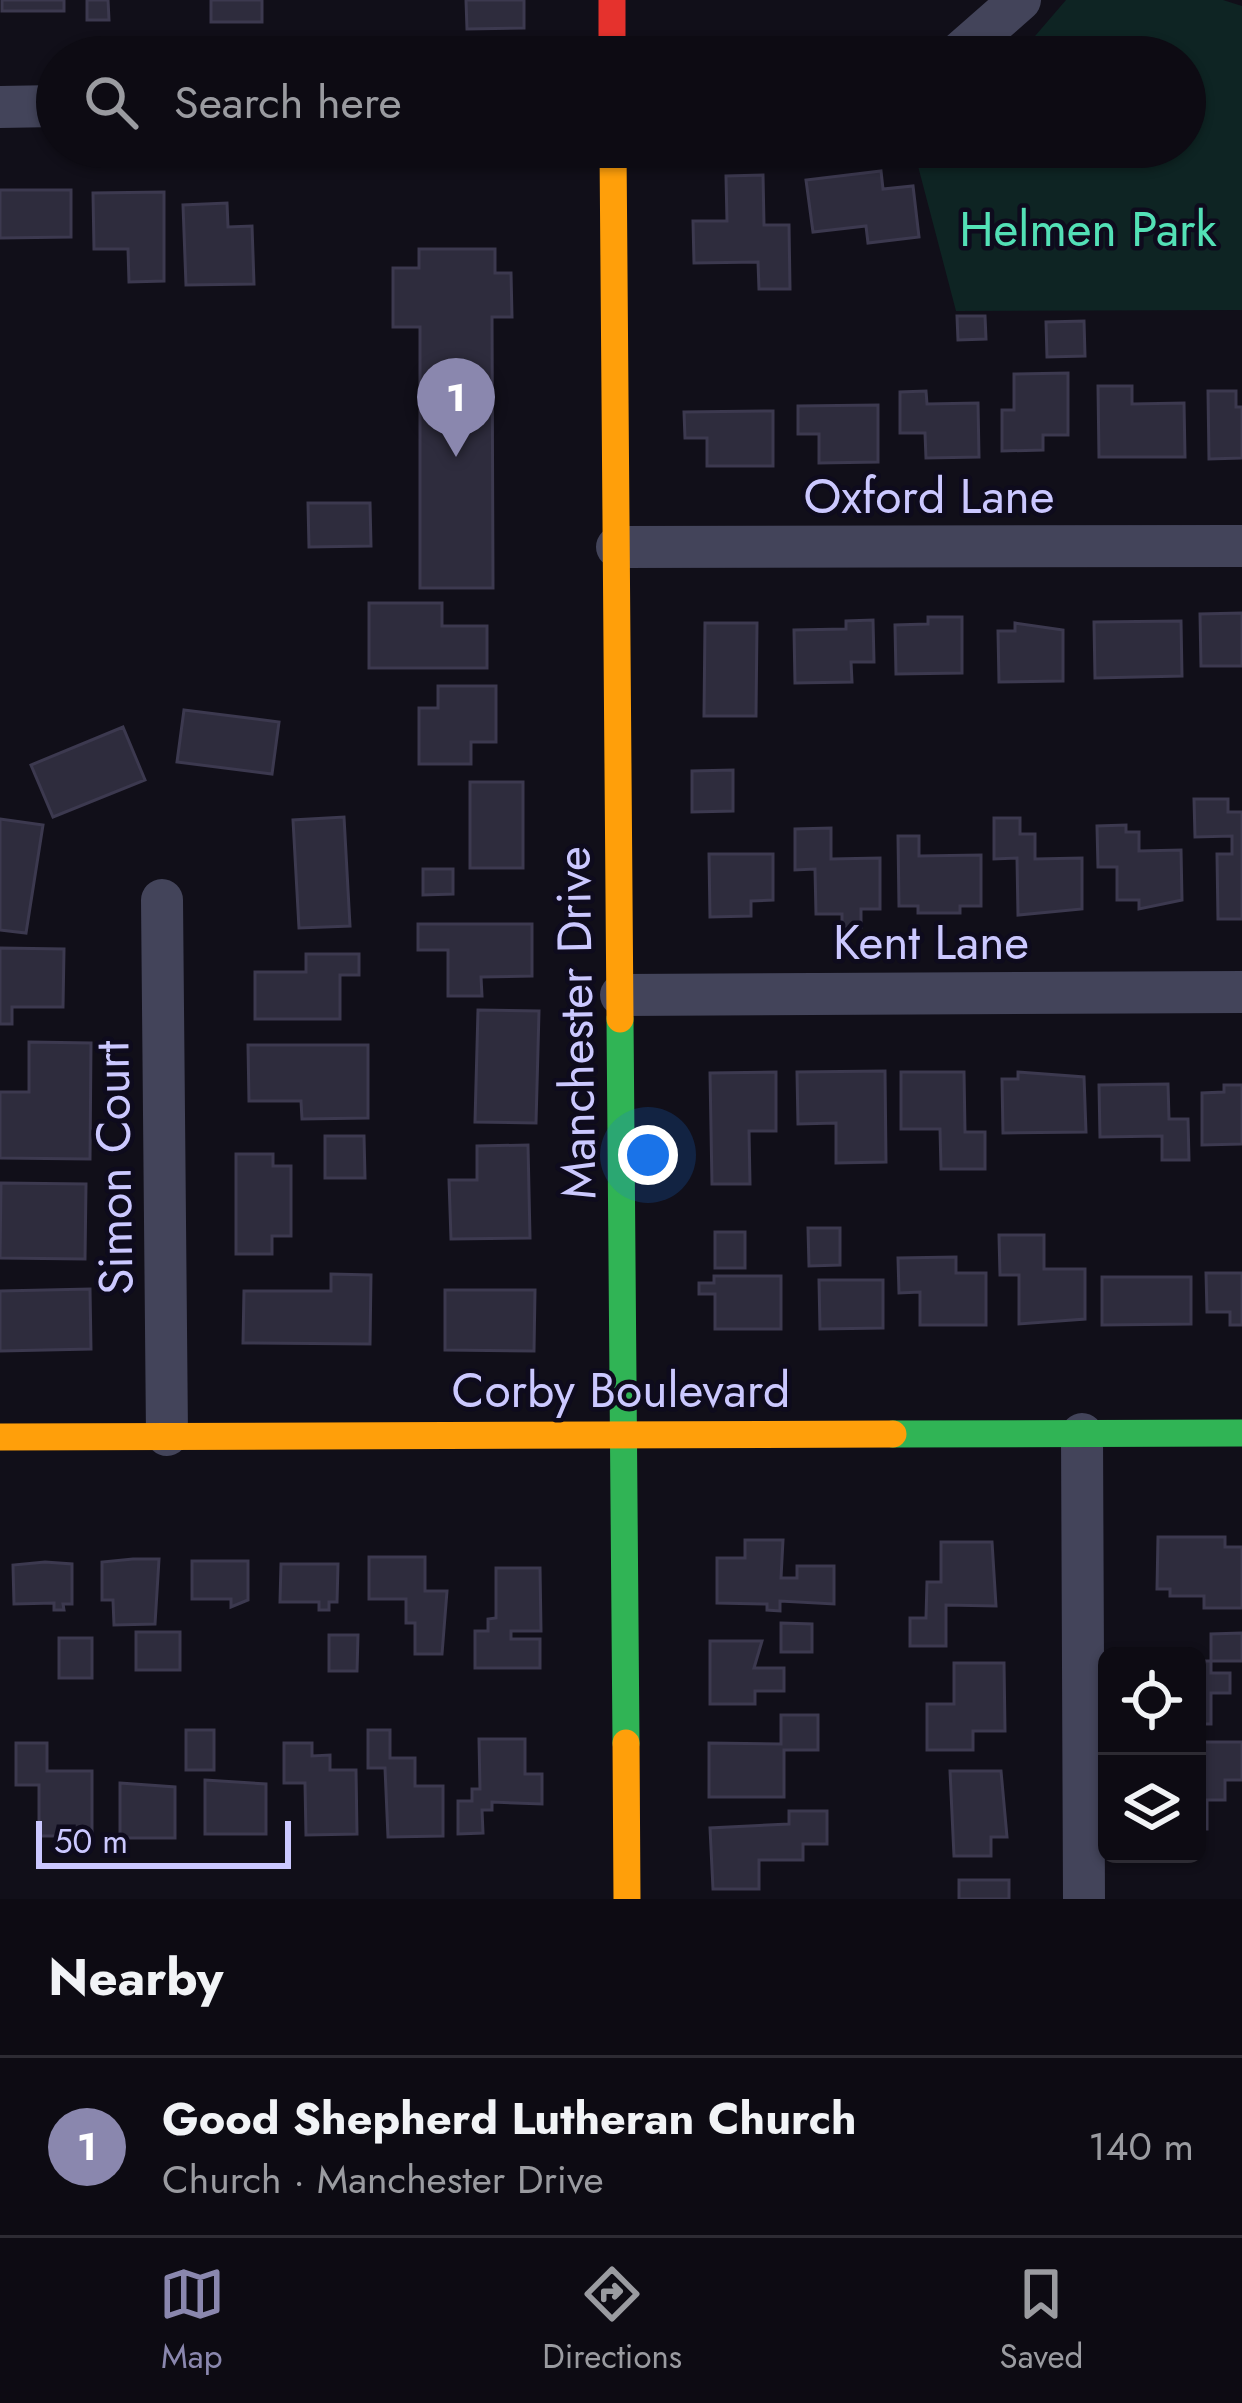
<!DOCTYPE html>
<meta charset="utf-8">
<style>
:root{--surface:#0d0b13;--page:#1b1921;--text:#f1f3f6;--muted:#9a9ba0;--line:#2d2b33;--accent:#8a87ae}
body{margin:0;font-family:Jost,sans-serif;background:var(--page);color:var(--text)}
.controls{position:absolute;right:36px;bottom:36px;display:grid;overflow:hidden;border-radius:18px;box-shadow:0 3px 9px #0004}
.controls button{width:108px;height:108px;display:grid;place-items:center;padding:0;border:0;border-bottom:3px solid var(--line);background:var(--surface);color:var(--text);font:60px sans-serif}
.scale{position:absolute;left:36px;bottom:30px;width:255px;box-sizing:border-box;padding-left:12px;border:6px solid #cbc8ff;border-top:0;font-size:33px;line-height:42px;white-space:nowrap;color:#cbc8ff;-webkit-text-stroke:9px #0e0b1d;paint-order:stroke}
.you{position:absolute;left:648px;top:1155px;width:42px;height:42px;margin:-30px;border:9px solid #fff;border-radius:50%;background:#1a73e8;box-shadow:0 0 0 18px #1a73e833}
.badge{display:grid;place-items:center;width:78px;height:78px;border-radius:50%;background:var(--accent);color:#fff;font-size:39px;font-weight:700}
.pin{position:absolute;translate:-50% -99px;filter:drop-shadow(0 3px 6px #0008)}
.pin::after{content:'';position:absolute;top:63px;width:42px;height:36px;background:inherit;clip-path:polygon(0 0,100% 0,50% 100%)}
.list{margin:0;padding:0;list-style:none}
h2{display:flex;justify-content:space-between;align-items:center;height:156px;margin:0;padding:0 48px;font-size:51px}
h2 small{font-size:39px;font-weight:400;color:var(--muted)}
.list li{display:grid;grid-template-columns:78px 1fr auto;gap:36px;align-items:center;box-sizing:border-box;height:180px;padding:0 48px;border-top:3px solid var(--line)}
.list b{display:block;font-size:45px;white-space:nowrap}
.list p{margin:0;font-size:39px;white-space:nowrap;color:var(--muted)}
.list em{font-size:39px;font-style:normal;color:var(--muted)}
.icon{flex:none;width:66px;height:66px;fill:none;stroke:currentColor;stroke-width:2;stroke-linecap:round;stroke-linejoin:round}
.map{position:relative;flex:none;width:1242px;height:1899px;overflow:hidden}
.search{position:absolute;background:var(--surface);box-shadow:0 3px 9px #0004;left:36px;right:36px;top:36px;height:132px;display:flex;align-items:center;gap:30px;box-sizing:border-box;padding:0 42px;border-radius:66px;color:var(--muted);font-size:45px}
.sheet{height:336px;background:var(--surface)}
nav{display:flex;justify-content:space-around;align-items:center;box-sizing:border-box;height:168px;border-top:3px solid var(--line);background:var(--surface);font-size:33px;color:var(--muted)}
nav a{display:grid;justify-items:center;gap:6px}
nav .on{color:var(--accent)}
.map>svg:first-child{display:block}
</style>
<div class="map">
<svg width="1242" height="1899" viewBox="0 0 1242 1899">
<rect width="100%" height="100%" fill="#110f19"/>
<path fill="#0e2423" d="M1066 0H1223L1242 6V310L956 311 913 147H1185V57H1017Z"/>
<path fill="#2e2c3d" stroke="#3c394f" stroke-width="3" d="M2 0H64V11H2Z
M87 0H108L109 20H87Z
M211 0H262V22H211Z
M466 0H524V28L467 29Z
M881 171 883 189 913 186 919 237 868 243 866 226 813 232 806 180Z
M763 175 764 225H789L790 289H759L758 262 694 263 693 221H727L726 176Z
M0 190H71V237L0 238Z
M164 192V281L129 282 128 249H94L93 193Z
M227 203 228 227 252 226 254 284 186 285 183 205Z
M419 249H495V273H511L512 317H492L493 588H420V327H393V268H419Z
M957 316H985L986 339 958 340Z
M1084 321 1085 356 1047 357 1046 322Z
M1068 373V435H1043V450L1002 451V410H1014V374Z
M1098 386H1132V404L1184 403 1185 457H1099Z
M926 391 927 404 978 403 979 457 926 458 925 433H900V392Z
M1208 391H1236V407H1242V458L1209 459Z
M878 405V462L819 463V434H798V406Z
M773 411V466H707V438H685L684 412Z
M308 503H370L371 546 309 547Z
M369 603H442V626H487V668H369Z
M1242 613V666H1201L1200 614Z
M928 617H962V673L896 674 895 625 928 624Z
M873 620 874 662H851L852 682 795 683 794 630 846 629V621Z
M1181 621 1182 676 1095 678 1094 622Z
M705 623H757L756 716H704Z
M1015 623 1063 630V681L999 682 998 631H1015Z
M438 686H496V742H471V764H419V708H438Z
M184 710 279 722 272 774 177 762Z
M123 727 145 780 53 817 31 765Z
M733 770V811L692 812V771Z
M470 782H523V868H470Z
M1194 799H1228V812H1242V919H1218L1217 854H1232V836L1195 837Z
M344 817 350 926 299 928 293 820Z
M994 818H1020V834H1035V859L1082 858V909L1018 915 1017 858 994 859Z
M0 819 43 825 26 933 0 930Z
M1126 825V832H1139V851L1181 850 1182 900 1139 909V900H1117V867H1098L1097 826Z
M831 828V859L880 858V909H861V927L842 928V914H816L815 869 795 870V829Z
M898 836H919V856L981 855V906H960V913H918V906H899Z
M709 854H773V900L751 901V916L710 917Z
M423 869H453V894L423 895Z
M418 924H532V976L481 977 482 996H448V950H418Z
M0 948 64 949 63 1007H12V1024H0Z
M306 954H359V975H340V1019H255V972H306Z
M478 1010 539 1011 536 1123 475 1122Z
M29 1042 91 1043 90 1159 0 1158V1092H29Z
M248 1045H368V1118L302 1119 301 1101H249Z
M885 1071 886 1162 836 1163V1123L798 1124 797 1072Z
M776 1072V1131H749L750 1184H712L710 1073Z
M901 1072H964L965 1132H985V1169H941L940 1129H901Z
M1018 1072 1084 1077 1086 1132 1003 1133 1002 1079H1018Z
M1168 1084 1169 1119H1188L1189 1160H1162V1136L1100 1137 1099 1085Z
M1224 1085H1242V1144L1202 1145V1093L1224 1092Z
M325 1136H364L365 1178H325Z
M528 1145 530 1238 451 1239 449 1180H477V1146Z
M236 1154H273V1166H291V1236H272V1254H236Z
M1 1183 86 1184 85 1259 0 1258Z
M808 1228H840V1265L809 1266Z
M715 1232H745V1268H715Z
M999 1235H1044V1269H1085V1319L1019 1324V1275H1000Z
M956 1257V1273H986V1325H920V1292L899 1293 898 1258Z
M1206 1273H1242V1325H1230V1312H1207Z
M331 1274 371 1275 370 1344 243 1343 244 1291H331Z
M714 1276H781V1329H715V1294H699V1283H714Z
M1102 1277H1191V1324L1102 1325Z
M819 1280H883V1328L820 1329Z
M90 1289 91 1349 0 1351V1291Z
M445 1290H535L534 1351 445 1350Z
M1158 1537H1225V1547H1242V1608H1204V1596H1170V1589H1157Z
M745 1540H783L781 1578H797V1566H834V1604L780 1601V1611L767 1610V1604L717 1603V1558H745Z
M941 1542H992L996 1606 946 1605V1646H910V1618H926L927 1582H941Z
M369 1557H425V1591H447L442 1654H415V1623H406V1599H369Z
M133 1559H159L155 1624 114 1625 113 1600H102V1562Z
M192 1561H248V1600L231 1607V1599H192Z
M45 1562 72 1564V1604H63L64 1610H54V1603L14 1604 13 1565Z
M281 1564H338L337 1602H329V1610H319V1602H280Z
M496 1568H540L541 1631H511V1639H540V1668H475V1631H488V1619L496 1618Z
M781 1623 812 1624V1652H781Z
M136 1632H180V1670H136Z
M1242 1633V1661H1211V1634Z
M329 1635H358L357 1671H329Z
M59 1638H92V1678H59Z
M710 1641H762L754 1668H784V1691H755V1704H710Z
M1197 1661H1211V1673H1230V1693H1211V1724H1197Z
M954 1663H1004L1005 1731H973V1750H927V1704H954Z
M781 1715H818V1750H784V1797H709V1743L781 1744Z
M186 1730H214V1770H186Z
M368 1730H390V1758H415V1786H443V1836L388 1837 385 1768H368Z
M479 1739H525V1774H542V1804L492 1802V1810H482L483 1833 458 1834V1801H472V1789H480Z
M1197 1742H1242V1780H1225V1800H1207V1829H1197Z
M16 1743H47V1771H92V1836H39V1785H16Z
M284 1743H312V1756L330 1755V1770H356L357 1834 306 1835 305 1783H284Z
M950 1771H1001L1007 1837H991V1856H954Z
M205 1780 266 1784V1834H205Z
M120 1783 175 1787V1838H120Z
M789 1811H827V1844H803V1860H759V1889H713L710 1828 789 1824Z
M959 1880H1009V1899H959Z"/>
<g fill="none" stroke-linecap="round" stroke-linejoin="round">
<path stroke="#43445a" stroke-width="42" d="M955 57 1020 0
M0 107 57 106
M617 547 1242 546
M162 900 167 1435
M621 995 1242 992
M1082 1434 1084 1899"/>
<path stroke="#30b455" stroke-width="27" d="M620 1019 626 1743
M893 1434 1242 1433"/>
<path stroke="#ff9f0a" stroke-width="27" d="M613 147 620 1019
M0 1437 893 1434
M626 1743 627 1899"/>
<path stroke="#e5322d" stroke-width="27" d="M612 0V57"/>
</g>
<g text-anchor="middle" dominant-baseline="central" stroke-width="9" stroke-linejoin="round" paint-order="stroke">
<g font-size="48" fill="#53e0b6" stroke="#0e0b1d">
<text x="1088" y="229">Helmen Park</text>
</g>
<g font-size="48" fill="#cbc8ff" stroke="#0e0b1d">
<text x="929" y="496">Oxford Lane</text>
<text x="931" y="942">Kent Lane</text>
<text transform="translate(576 1023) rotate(-91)">Manchester Drive</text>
<text transform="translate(114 1168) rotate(-91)">Simon Court</text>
<text x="621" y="1390">Corby Boulevard</text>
</g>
</g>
</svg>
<div class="controls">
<button><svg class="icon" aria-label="locate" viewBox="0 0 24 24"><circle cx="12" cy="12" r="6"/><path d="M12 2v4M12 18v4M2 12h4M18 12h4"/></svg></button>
<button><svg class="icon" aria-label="layers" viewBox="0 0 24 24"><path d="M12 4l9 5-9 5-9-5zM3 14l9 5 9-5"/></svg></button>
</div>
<div class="scale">50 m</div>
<div class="you"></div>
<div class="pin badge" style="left:456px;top:457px">1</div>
<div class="search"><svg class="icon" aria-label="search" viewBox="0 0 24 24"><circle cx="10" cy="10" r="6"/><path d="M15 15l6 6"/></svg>Search here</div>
</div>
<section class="sheet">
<h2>Nearby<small></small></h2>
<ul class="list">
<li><span class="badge">1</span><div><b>Good Shepherd Lutheran Church</b><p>Church · Manchester Drive</p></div><em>140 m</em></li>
</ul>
</section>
<nav>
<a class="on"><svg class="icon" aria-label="map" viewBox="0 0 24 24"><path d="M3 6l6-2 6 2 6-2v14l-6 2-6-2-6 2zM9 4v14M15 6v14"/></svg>Map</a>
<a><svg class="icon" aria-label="directions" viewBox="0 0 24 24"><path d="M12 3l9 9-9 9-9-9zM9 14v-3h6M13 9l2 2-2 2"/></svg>Directions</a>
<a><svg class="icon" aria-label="saved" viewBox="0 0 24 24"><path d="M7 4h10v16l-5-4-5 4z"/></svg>Saved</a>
</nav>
